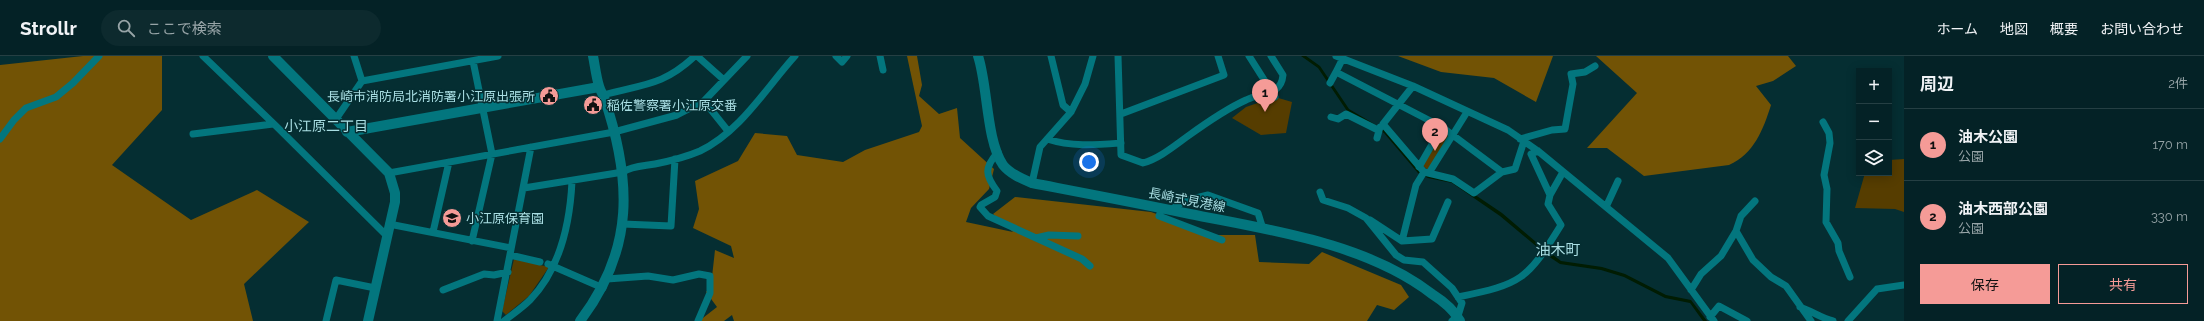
<!DOCTYPE html>
<html lang="ja">
<meta charset="utf-8">
<style>
:root{--surface:#042226;--page:#0d2a2e;--text:#f1f3f6;--muted:#97a4a7;--line:#253f43;--accent:#f59b97}
body{margin:0;font-family:Raleway,"Noto Sans JP",sans-serif;background:var(--page);color:var(--text)}
.controls{position:absolute;right:12px;top:12px;display:grid;overflow:hidden;border-radius:0px;box-shadow:0 2px 10px #0003}
.controls button{width:36px;height:36px;display:grid;place-items:center;padding:0;border:0;border-bottom:1px solid var(--line);background:var(--surface);color:var(--text);font:20px sans-serif}
.you{position:absolute;left:1089px;top:106px;width:14px;height:14px;margin:-10px;border:3px solid #fff;border-radius:50%;background:#1a73e8;box-shadow:0 0 0 6px #1a73e833}
.badge{display:grid;place-items:center;width:26px;height:26px;border-radius:50%;background:var(--accent);color:#111;font-size:13px;font-weight:700}
.pin{position:absolute;translate:-50% -33px;filter:drop-shadow(0 1px 2px #0008)}
.pin::after{content:'';position:absolute;top:21px;width:14px;height:12px;background:inherit;clip-path:polygon(0 0,100% 0,50% 100%)}
.list{margin:0;padding:0;list-style:none}
h2{display:flex;justify-content:space-between;align-items:center;height:52px;margin:0;padding:0 16px;font-size:17px}
h2 small{font-size:13px;font-weight:400;color:var(--muted)}
.list li{display:grid;grid-template-columns:26px 1fr auto;gap:12px;align-items:center;box-sizing:border-box;height:72px;padding:0 16px;border-top:1px solid var(--line)}
.list b{display:block;font-size:15px;white-space:nowrap}
.list p{margin:0;font-size:13px;white-space:nowrap;color:var(--muted)}
.list em{font-size:13px;font-style:normal;color:var(--muted)}
.actions{display:flex;gap:8px;padding:12px 16px}
.actions a{flex:1;padding:9px 0;border:1px solid var(--accent);border-radius:0px;text-align:center;font-size:14px;color:var(--accent)}
.actions .main{background:var(--accent);color:#111}
.icon{flex:none;width:22px;height:22px;fill:none;stroke:currentColor;stroke-width:2;stroke-linecap:round;stroke-linejoin:round}
.map{position:relative;flex:none;width:1904px;height:265px;overflow:hidden}
header{display:flex;align-items:center;gap:24px;box-sizing:border-box;height:56px;padding:0 20px;background:var(--surface);border-bottom:1px solid var(--line)}
header strong{font-size:19px}
nav{display:flex;gap:22px;margin-inline-start:auto;font-size:14px}
.search{width:280px;height:36px;background:var(--page);display:flex;align-items:center;gap:10px;box-sizing:border-box;padding:0 14px;border-radius:22px;color:var(--muted);font-size:15px}
main{display:flex}
aside{flex:1;background:var(--surface)}
.map>svg:first-child{display:block}
</style>
<header>
<strong>Strollr</strong>
<div class="search"><svg class="icon" aria-label="search" viewBox="0 0 24 24"><circle cx="10" cy="10" r="6"/><path d="M15 15l6 6"/></svg>ここで検索</div>
<nav><a>ホーム</a><a>地図</a><a>概要</a><a>お問い合わせ</a></nav>
</header>
<main>
<div class="map">
<svg width="1904" height="265" viewBox="0 0 1904 265">
<rect width="100%" height="100%" fill="#052e32"/>
<path fill="#563d00" d="M1275 41 1292 46 1286 77 1261 79 1232 62 1246 51Z
M1443 76 1449 79 1428 114 1423 110Z
M1904 103V156L1895 153 1855 152 1865 117H1889V104Z
M514 203 549 211 529 240 506 259 502 255Z"/>
<path fill="#725305" d="M83 0H162V54L112 109 191 164 257 134 309 166 244 228 253 265H0V9Z
M907 0H917L922 29 919 40 939 58 957 52 960 82 994 113 989 133 971 152 966 166 1013 176 993 158 1015 141 1151 156 1216 179H1255L1259 206 1309 208 1322 196 1401 229 1409 241 1394 254 1377 249 1367 265H734L732 259 724 265H699L717 251 706 236 711 230 715 194 734 202 731 190 693 172 699 153 695 125 738 105 755 77 787 80 797 99 843 106 865 94 919 76 922 70Z
M1398 0H1553L1536 46 1494 22 1441 16Z
M1596 0H1788L1796 10 1773 25 1756 30 1771 49C1763 74 1754 98 1729 109L1644 120 1607 92H1587L1637 37Z"/>
<path fill="#011c02" d="M1301 0H1306L1320 10 1349 53 1386 75 1420 114 1453 124 1502 157 1536 186 1561 205 1602 211 1625 218 1666 239 1691 244 1707 265H1703L1690 247 1665 242 1624 221 1601 214 1560 208 1548 200 1500 160 1452 127 1428 122 1418 117 1384 77 1347 55 1318 12Z"/>
<g fill="none" stroke-linecap="round" stroke-linejoin="round">
<path stroke="#03767e" stroke-width="7" d="M203 0 276 70 387 180
M354 0 362 25
M697 0 724 24
M836 0 842 6 847 0
M880 0 883 14
M1051 0 1063 49 1071 56
M1118 0 1121 99 1143 107C1160 102 1174 90 1188 80 1206 67 1226 53 1246 44 1261 36 1281 41 1283 19L1271 0
M1249 0 1275 41
M1336 0 1413 30 1508 74 1538 95 1668 202 1714 265
M1343 2 1336 16 1442 71 1502 116
M1330 27 1336 16
M1413 30 1383 68 1424 116 1453 123 1474 137 1502 116 1515 113 1524 85
M603 39C643 28 663 30 695 0
M704 45 728 75
M1121 58 1224 19 1218 0
M1331 61 1338 63 1346 58 1378 74
M336 63 362 25 498 0
M1823 66 1829 77 1830 87 1824 119 1827 133 1826 166 1838 187 1839 195 1850 221
M193 78 273 68
M1377 82 1380 71
M0 83 14 64 26 52 56 41 73 27 99 0
M1047 83C1072 91 1095 89 1121 87
M1520 83 1552 74 1565 73 1573 28 1571 18 1585 16 1595 10
M998 96C984 112 985 119 997 135L995 141 981 149 980 151 988 160 1082 203 1090 210
M1419 111 1442 71
M389 117 614 76 677 59 704 45 747 0
M1429 117 1467 56
M1032 127 1040 91 1071 56 1085 28 1093 0
M524 132 623 116C632 110 645 110 655 108 670 105 686 101 700 95 740 76 766 32 795 0
M1320 136 1323 144 1348 152 1366 162 1396 199 1404 204 1423 206 1452 232 1462 247 1458 260 1452 265
M1550 139 1563 116
M1755 145 1741 160 1736 175 1753 204 1771 221 1786 230 1811 265
M1606 151 1618 125
M1162 152 1159 160 1222 184
M1171 154 1184 145 1208 139 1258 157 1263 173
M1370 164 1402 185 1432 183 1448 146
M389 168 511 192
M623 168 671 170 675 103
M433 176 449 106
M1036 182 1049 179 1078 180
M472 185 492 98 473 5
M1402 185 1416 129 1424 116
M510 199 540 206
M548 208 603 232
M607 223 648 220 673 224 699 218 710 220V237L698 265
M443 234 484 218 494 219 508 216
M1691 234 1701 218 1721 200 1736 175
M1458 241C1522 228 1527 224 1561 169L1548 148 1550 139 1531 98 1538 95
M1800 251C1812 255 1821 262 1833 265
M1710 261 1719 250 1747 265
M326 265 336 224 375 232
M497 265 531 91
M504 265C513 258 523 251 530 244 561 212 570 167 572 125
M1848 265 1877 233 1904 229"/>
<path stroke="#03767e" stroke-width="10" d="M273 0 389 117 395 137V146L368 265
M978 0C988 30 986 84 1003 109 1010 118 1022 123 1032 127 1084 137 1137 147 1190 158 1270 174 1366 187 1432 238 1443 245 1454 254 1460 265
M347 76 599 31
M580 265C635 193 632 124 604 41 602 37 600 34 599 30 596 20 595 10 593 0"/>
</g>
<defs>
<g id="civic-disc" transform="scale(1)"><circle r="9.5" fill="#f59b97" stroke="#052e32"/><path d="M-.6-6.5H3V-4.5H.6V-3L4-1V1h2V6H-6V1h2V-1L-.6-3ZM-1.2 2.5V6h2.4V2.5Z" fill="#111"/></g>
<g id="school-disc" transform="scale(1)"><circle r="9.5" fill="#f59b97" stroke="#052e32"/><path d="M0-5L7-2L0 1L-7-2ZM-4 1L0 2.5L4 1V4Q0 6-4 4Z" fill="#111"/></g>
</defs>
<g fill-rule="evenodd">
<use href="#civic-disc" x="549" y="40"/>
<use href="#civic-disc" x="593" y="49"/>
<use href="#school-disc" x="452" y="162"/>
</g>
<g text-anchor="middle" dominant-baseline="central" stroke-width="3" stroke-linejoin="round" paint-order="stroke">
<g font-size="13" fill="#a9dee3" stroke="#052e32" text-anchor="start">
<text x="535" y="40" text-anchor="end">長崎市消防局北消防署小江原出張所</text>
<text x="607" y="49">稲佐警察署小江原交番</text>
<text x="466" y="162">小江原保育園</text>
</g>
<g font-size="13" fill="#a9dee3" stroke="#052e32">
<text transform="translate(1187 144) rotate(11)">長崎式見港線</text>
</g>
<g font-size="14" fill="#a9dee3" stroke="#052e32">
<text x="326" y="70">小江原二丁目</text>
</g>
<g font-size="15" fill="#a9dee3" stroke="#052e32">
<text x="1558" y="194">油木町</text>
</g>
</g>
</svg>
<div class="controls">
<button>+</button>
<button>−</button>
<button><svg class="icon" aria-label="layers" viewBox="0 0 24 24"><path d="M12 4l9 5-9 5-9-5zM3 14l9 5 9-5"/></svg></button>
</div>
<div class="you"></div>
<div class="pin badge" style="left:1265px;top:56px">1</div>
<div class="pin badge" style="left:1435px;top:95px">2</div>
</div>
<aside>
<h2>周辺<small>2件</small></h2>
<ul class="list">
<li><span class="badge">1</span><div><b>油木公園</b><p>公園</p></div><em>170 m</em></li>
<li><span class="badge">2</span><div><b>油木西部公園</b><p>公園</p></div><em>330 m</em></li>
</ul>
<div class="actions"><a class="main">保存</a><a>共有</a></div>
</aside>
</main>
